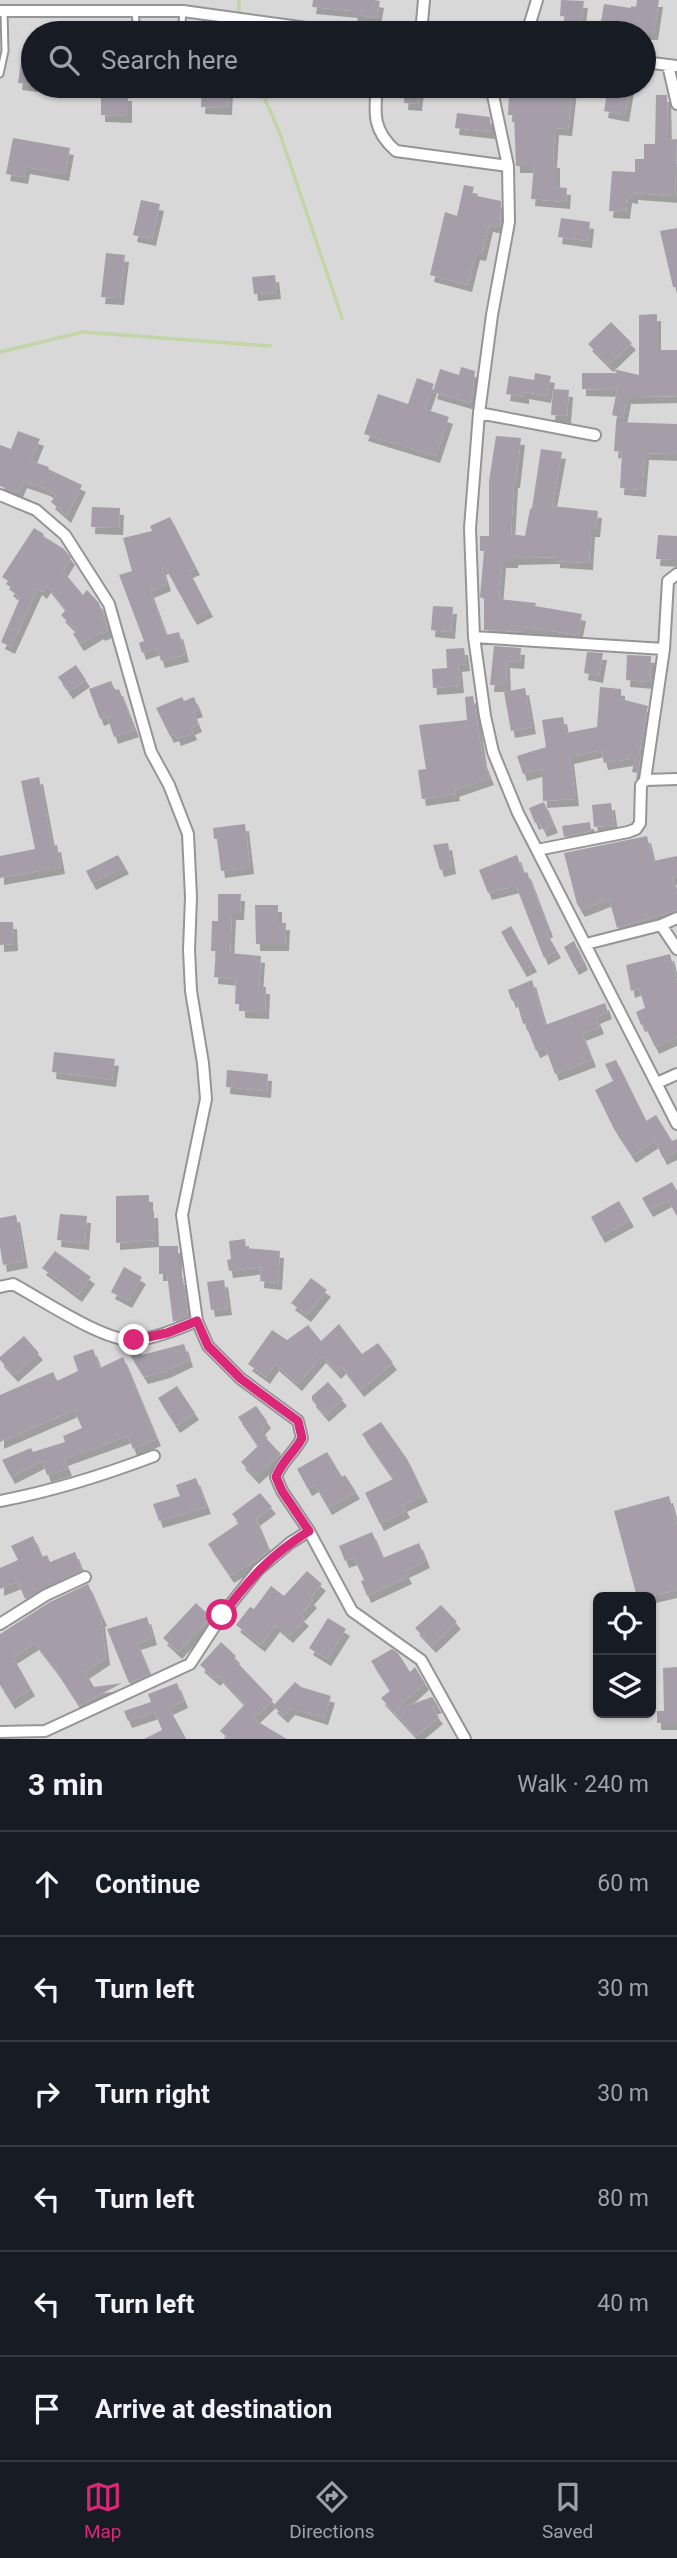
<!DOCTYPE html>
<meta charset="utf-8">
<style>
:root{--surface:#171b24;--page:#242831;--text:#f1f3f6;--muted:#9ea1a6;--line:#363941;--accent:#db2777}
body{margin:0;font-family:Roboto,sans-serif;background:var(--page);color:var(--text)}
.controls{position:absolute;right:21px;bottom:21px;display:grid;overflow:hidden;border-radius:10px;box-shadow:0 2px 5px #0004}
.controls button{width:63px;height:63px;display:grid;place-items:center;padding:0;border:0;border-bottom:2px solid var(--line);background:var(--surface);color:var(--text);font:35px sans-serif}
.stop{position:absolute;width:21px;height:21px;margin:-16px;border:5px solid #db2777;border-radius:50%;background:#fff}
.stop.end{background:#db2777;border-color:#fff;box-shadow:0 2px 7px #0008}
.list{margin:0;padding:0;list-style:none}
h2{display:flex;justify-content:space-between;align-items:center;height:91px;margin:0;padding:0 28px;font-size:30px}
h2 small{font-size:23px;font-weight:400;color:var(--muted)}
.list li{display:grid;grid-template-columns:46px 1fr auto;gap:21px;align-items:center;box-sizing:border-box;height:105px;padding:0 28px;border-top:2px solid var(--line)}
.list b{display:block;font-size:26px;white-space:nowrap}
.list em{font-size:23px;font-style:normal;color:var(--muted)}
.icon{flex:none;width:38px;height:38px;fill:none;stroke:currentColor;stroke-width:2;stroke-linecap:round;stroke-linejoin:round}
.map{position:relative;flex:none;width:677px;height:1739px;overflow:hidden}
.search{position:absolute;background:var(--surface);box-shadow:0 2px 5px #0004;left:21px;right:21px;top:21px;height:77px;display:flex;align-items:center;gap:18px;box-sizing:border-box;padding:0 24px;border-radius:38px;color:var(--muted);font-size:26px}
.sheet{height:721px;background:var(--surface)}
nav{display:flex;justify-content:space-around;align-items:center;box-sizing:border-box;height:98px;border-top:2px solid var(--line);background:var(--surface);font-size:19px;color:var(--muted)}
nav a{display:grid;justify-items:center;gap:4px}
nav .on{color:var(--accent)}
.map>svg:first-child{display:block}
</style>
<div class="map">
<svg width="677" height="1739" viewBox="0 0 677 1739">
<defs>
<filter id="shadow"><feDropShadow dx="4" dy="7" stdDeviation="0" flood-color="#0004"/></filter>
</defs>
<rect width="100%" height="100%" fill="#eae1eb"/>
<path fill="#d8d8d9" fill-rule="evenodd" d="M0 0H677V1739H0ZM33 33H644V86H33ZM598 1597H651V1713H598Z"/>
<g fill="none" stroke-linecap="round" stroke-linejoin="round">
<path stroke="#c1d5a6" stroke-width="3.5" d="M239 0V33
M259 86 279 131 342 318
M0 352 83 332 270 346"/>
</g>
<path fill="#a59ea9" filter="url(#shadow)" d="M313 0H374L380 1 377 18 353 14 354 11 312 7Z
M561 0 584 1 580 33H565L568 17 560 16Z
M637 0H659L654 33H599L604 4 631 8V6L636 7Z
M21 62 33 64V85L18 83Z
M202 86H229L228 108 201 107Z
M405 86H420L418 104 404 103Z
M525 86H573L568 129 555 128 553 161H556V187L567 188 566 202 531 199 534 166H516L514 115H508L509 94 524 95Z
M608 86H630L625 115 604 111Z
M101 94H128V116L101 115Z
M656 95H667L668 140 677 139 675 196 634 193V197L628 196 626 212 609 211 612 171 635 172V159H644V144H655Z
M457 113 490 117 491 132 455 128Z
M13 138 70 148 65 174 26 167 24 177 6 174Z
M464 185 474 187 472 195 501 201 500 227 489 225 482 254 476 253 468 285 430 275 445 212 457 216Z
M141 200 160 204 152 239 133 235Z
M561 218 590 222 588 241 558 237Z
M677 228V287H673L660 231Z
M106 253 125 255 120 298 101 297Z
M275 275 277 292 254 294 252 277Z
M657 314V350H677V396L627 397 623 418 612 415 617 390 582 389V373H617L613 369 639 375V315Z
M611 322 632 343 609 365 588 344Z
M461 367 475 371 471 403 433 392 440 369 459 375Z
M535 373 551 376 547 396 525 392V397L506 394 509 376 534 380Z
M417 378 434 384 425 409 449 417 436 456 364 434 378 394 408 404Z
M553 389 569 390 567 416 551 415Z
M616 422 677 424V454L645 453 642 490 620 488 622 452 614 451Z
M18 431 40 439 31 461 49 467 48 469 82 485 67 516 51 502 56 495 46 489 23 481 18 493 0 486V445L11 449Z
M496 436 521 438 516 481H514L511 534 525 536 530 509 532 508 541 449 562 452 552 506 598 511 596 530H591L589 563 556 561V557L514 558V561H502L499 599 536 603 535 606 582 614 578 635 525 627V632L484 630V599L480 597 484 551H480V536H489V481Z
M92 507 120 508 119 528 91 527Z
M170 517 196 568 189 571 209 610 193 618 165 567 162 568 167 584 150 591 166 635 179 632 185 655 161 661 157 648 142 653 139 643 144 641 119 575 132 571 123 538 152 531 150 526Z
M34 528 44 534 43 536 64 549 71 558 63 571 83 595 87 590 99 603 108 631 101 634 100 632 80 644 73 634 77 631 61 615 66 610 47 586 43 592 38 588 11 647 1 642 20 598 9 589 13 584 2 577Z
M658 535 677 536V560L656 559Z
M433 606 453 607 451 632 431 630Z
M494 646 521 648 520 662 506 661 507 685H490Z
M464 648 466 664 458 665 460 686 433 688 432 669 447 668 446 649Z
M587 652 603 653 599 676 584 673Z
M627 655 651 656 650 682 626 680Z
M76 665 86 680 69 692 58 677Z
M111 681 115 690 119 689 135 730 114 737 107 716 100 719 89 689Z
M600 687 621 689V699L648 706 639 754H641L638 773 632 772 635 758 604 763 601 750 570 757 575 799 543 801 542 769 523 774 517 756 546 747 542 720 563 717 566 733 597 727Z
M525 688 532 727 511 731 504 692Z
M473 696 483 760 490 778 455 790 456 794 422 799 418 770 426 769 419 725 467 720 465 697Z
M182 697 184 701 194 697 199 710 193 712 198 725 191 728 193 733 177 739 175 734 170 736 156 708Z
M39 777 52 846 57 845 61 867 0 878V856L35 849 21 781Z
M544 802 554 826 543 830 539 821 535 823 529 808Z
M611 803 614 825 594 827 592 805Z
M590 822 591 831 564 837 562 826Z
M245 824 250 867 221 871 217 839H214L213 828Z
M647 836 653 861 677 856V877L672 878 677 895V910L617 928 609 899 581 910 577 904 564 853Z
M448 843 452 867 440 870 433 845Z
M118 855 125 867 92 883 86 871Z
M517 855 523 873 527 872 549 930 546 932 557 951 544 958 516 886 488 893 479 870Z
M218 894H241L240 913H232L230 953 261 956 259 987H266L265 1012 241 1011V1004H235L236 979 214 977 216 951H211L212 921H218Z
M255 905H278V923H286L285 944H256Z
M0 922H13L14 944 0 945Z
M511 926 533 965 523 970 501 932Z
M574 941 584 963 575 968 564 947Z
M670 954 677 982V1037L655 1047 644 1024 641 1025 636 1012 645 1008 639 988 631 991 626 965Z
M532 980 545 1025 605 1003 608 1012 596 1017 600 1027 582 1034 592 1060 555 1074 545 1047 536 1051 525 1023 523 1024 516 999 512 1001 508 990Z
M54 1052 115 1059 112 1080 52 1072Z
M616 1060 646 1121 656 1115 672 1141 677 1139V1151L663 1158 655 1141 632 1156 614 1129 595 1090 613 1081 605 1064Z
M227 1070 268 1074 267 1091 226 1087Z
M672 1182 677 1191V1216L668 1200 649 1210 642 1198Z
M149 1195V1211H154L155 1240 116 1243V1196Z
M619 1201 630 1220 601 1236 591 1217Z
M60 1214 87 1216 85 1243 57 1240Z
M16 1215 24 1261 3 1265 0 1247V1218Z
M245 1239 246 1248 280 1251 278 1283 260 1281 261 1267 229 1271 227 1260 231 1259 229 1241Z
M159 1246H178V1278H183L188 1316 173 1322 167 1274H159Z
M55 1251 91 1277 78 1295 42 1268Z
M124 1267 142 1277 128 1301 111 1292Z
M311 1278 327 1290 307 1315 291 1303Z
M224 1280 228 1308 211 1310 207 1282Z
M339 1324 362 1354 378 1343 393 1363 360 1390 342 1367 337 1372 322 1356 298 1384 275 1364 266 1377 248 1364 272 1330 287 1340 308 1325 321 1341Z
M24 1336 39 1353 14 1375 0 1360V1357Z
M184 1344 189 1360 166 1371 144 1377 130 1355 140 1350 142 1355Z
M93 1349 100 1368 123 1357 157 1439 133 1449 128 1436 64 1459 68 1469 47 1475 42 1461 11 1477 2 1460 31 1448 33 1452 65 1442 63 1436 82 1428 74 1410 0 1442V1395L53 1372 57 1381 78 1371 73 1356Z
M328 1382 343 1399 325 1415 312 1400V1396Z
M177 1386 195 1413 176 1426 158 1398Z
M256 1406 267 1421 261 1428 264 1431 261 1433 281 1454 255 1477 241 1462 258 1446 238 1417Z
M381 1422 407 1459 424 1495 403 1505 406 1511 380 1524 365 1493 393 1479 362 1434Z
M327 1452 342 1477 345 1475 356 1492 328 1508 315 1485 308 1489 297 1469Z
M196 1478 207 1507 159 1521 153 1504 180 1496 176 1485Z
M260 1493 272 1507 256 1519 269 1550 257 1560 230 1576 208 1544 239 1523 232 1514Z
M669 1496 677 1525V1590L648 1597H637L614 1511Z
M372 1532 383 1558 419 1543 426 1561 405 1571 408 1577 367 1596 361 1581 364 1580 354 1558 345 1561 339 1546Z
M33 1536 42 1557 47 1555 50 1562 75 1552 82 1570 25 1599 18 1582 0 1589V1568L18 1560 11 1546Z
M307 1571 322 1584 310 1598 313 1601 300 1615 305 1619 289 1636 276 1625 261 1645 236 1625 250 1607 254 1609 271 1586 284 1596Z
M88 1584 103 1619 101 1620 106 1658 85 1672 94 1687 122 1683 79 1706 55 1669 35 1643 13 1657 31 1689 11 1702 0 1685V1634L50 1602Z
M196 1603 211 1617 178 1652 163 1638Z
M441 1605 457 1622 432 1646 415 1628Z
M147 1617 153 1638 137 1643 150 1674 129 1683 107 1629Z
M328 1618 346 1629 327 1659 309 1648Z
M221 1642 236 1656 234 1659 273 1700 253 1719 287 1739H229L220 1731 245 1704 219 1676 216 1679 200 1665Z
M392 1649 398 1653 410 1672 415 1667 425 1683 395 1710 432 1697 438 1706 432 1708 439 1717 416 1736 381 1698 390 1691 371 1661Z
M677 1667V1723H657V1711H664L663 1668Z
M295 1682 301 1687 331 1696 324 1718 291 1708 284 1716 273 1706Z
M177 1683 184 1701 169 1708 186 1739H144L162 1730 155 1712 128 1721 124 1711 151 1702 148 1694Z"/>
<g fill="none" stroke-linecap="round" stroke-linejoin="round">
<g stroke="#959595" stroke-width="9">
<path id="lane" d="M135 11 137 33
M181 33 183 12
M0 74 5 51 4 11"/>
</g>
<g stroke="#959595" stroke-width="14">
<path id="street" d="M0 11H183L344 33
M421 33 424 0
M527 33 537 0
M644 62 677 66
M668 65 677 104
M377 86C374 114 373 131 396 151L508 166
M491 86 508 166 509 222 492 315 479 413 470 528 474 637 485 716 493 752 518 813 677 1124
M479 413 595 435
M0 495 36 510 65 535 109 604 151 752 169 785 188 834 191 897 189 950 191 991 203 1063 206 1099 182 1215 197 1321 208 1346 241 1379 298 1421 302 1438C295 1452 281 1462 276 1477L282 1491 309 1531 352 1611 421 1660 465 1739
M474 637 664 649
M645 780 677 779
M537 850 628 832 636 829 640 823 641 785 645 780 664 649 668 581 677 574
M661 925 677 949
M586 944 661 925 677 918
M657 1083 677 1074
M0 1287 13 1284C41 1299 106 1343 135 1340 157 1338 177 1329 197 1321
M0 1501C53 1491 104 1475 154 1456
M0 1624 46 1595 85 1577
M0 1732 45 1731 190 1664 222 1615 258 1570 290 1543 309 1531"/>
</g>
<use href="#lane" stroke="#fff" stroke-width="5"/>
<use href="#street" stroke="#fff" stroke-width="10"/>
</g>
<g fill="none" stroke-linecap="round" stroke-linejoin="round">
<path stroke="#db2777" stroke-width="9" d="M134 1340 167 1333 197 1321 208 1346 241 1379 298 1421 302 1438C295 1452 281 1462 276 1477L282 1491 309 1531C269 1556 251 1578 222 1615"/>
</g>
</svg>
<div class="controls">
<button><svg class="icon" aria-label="locate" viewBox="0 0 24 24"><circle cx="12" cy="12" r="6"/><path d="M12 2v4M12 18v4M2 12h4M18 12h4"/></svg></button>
<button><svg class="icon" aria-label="layers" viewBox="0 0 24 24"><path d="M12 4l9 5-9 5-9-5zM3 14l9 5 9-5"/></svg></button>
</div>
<div class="stop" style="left:222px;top:1615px"></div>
<div class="stop end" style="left:134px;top:1340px"></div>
<div class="search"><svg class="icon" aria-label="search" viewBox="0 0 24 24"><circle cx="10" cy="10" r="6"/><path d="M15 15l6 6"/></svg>Search here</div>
</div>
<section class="sheet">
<h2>3 min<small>Walk · 240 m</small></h2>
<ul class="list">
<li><svg class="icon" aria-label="ahead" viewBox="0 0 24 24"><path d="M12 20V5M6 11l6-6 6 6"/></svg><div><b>Continue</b></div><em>60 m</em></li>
<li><svg class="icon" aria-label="left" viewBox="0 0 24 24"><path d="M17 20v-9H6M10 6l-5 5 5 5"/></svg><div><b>Turn left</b></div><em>30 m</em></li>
<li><svg class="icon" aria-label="right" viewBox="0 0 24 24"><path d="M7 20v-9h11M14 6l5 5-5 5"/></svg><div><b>Turn right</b></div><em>30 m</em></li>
<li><svg class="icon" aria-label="left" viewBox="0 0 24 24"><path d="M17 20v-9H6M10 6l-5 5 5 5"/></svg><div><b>Turn left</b></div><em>80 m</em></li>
<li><svg class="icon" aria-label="left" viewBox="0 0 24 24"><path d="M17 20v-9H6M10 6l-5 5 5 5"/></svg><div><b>Turn left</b></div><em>40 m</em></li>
<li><svg class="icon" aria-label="arrive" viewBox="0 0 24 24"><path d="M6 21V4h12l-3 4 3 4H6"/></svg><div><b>Arrive at destination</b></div></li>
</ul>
</section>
<nav>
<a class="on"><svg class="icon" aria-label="map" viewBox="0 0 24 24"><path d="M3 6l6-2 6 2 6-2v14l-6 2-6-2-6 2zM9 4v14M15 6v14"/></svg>Map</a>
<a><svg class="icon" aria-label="directions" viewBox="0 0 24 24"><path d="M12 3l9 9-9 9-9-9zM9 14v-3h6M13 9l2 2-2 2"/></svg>Directions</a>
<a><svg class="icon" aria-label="saved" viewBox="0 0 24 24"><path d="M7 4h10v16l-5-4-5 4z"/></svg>Saved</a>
</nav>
